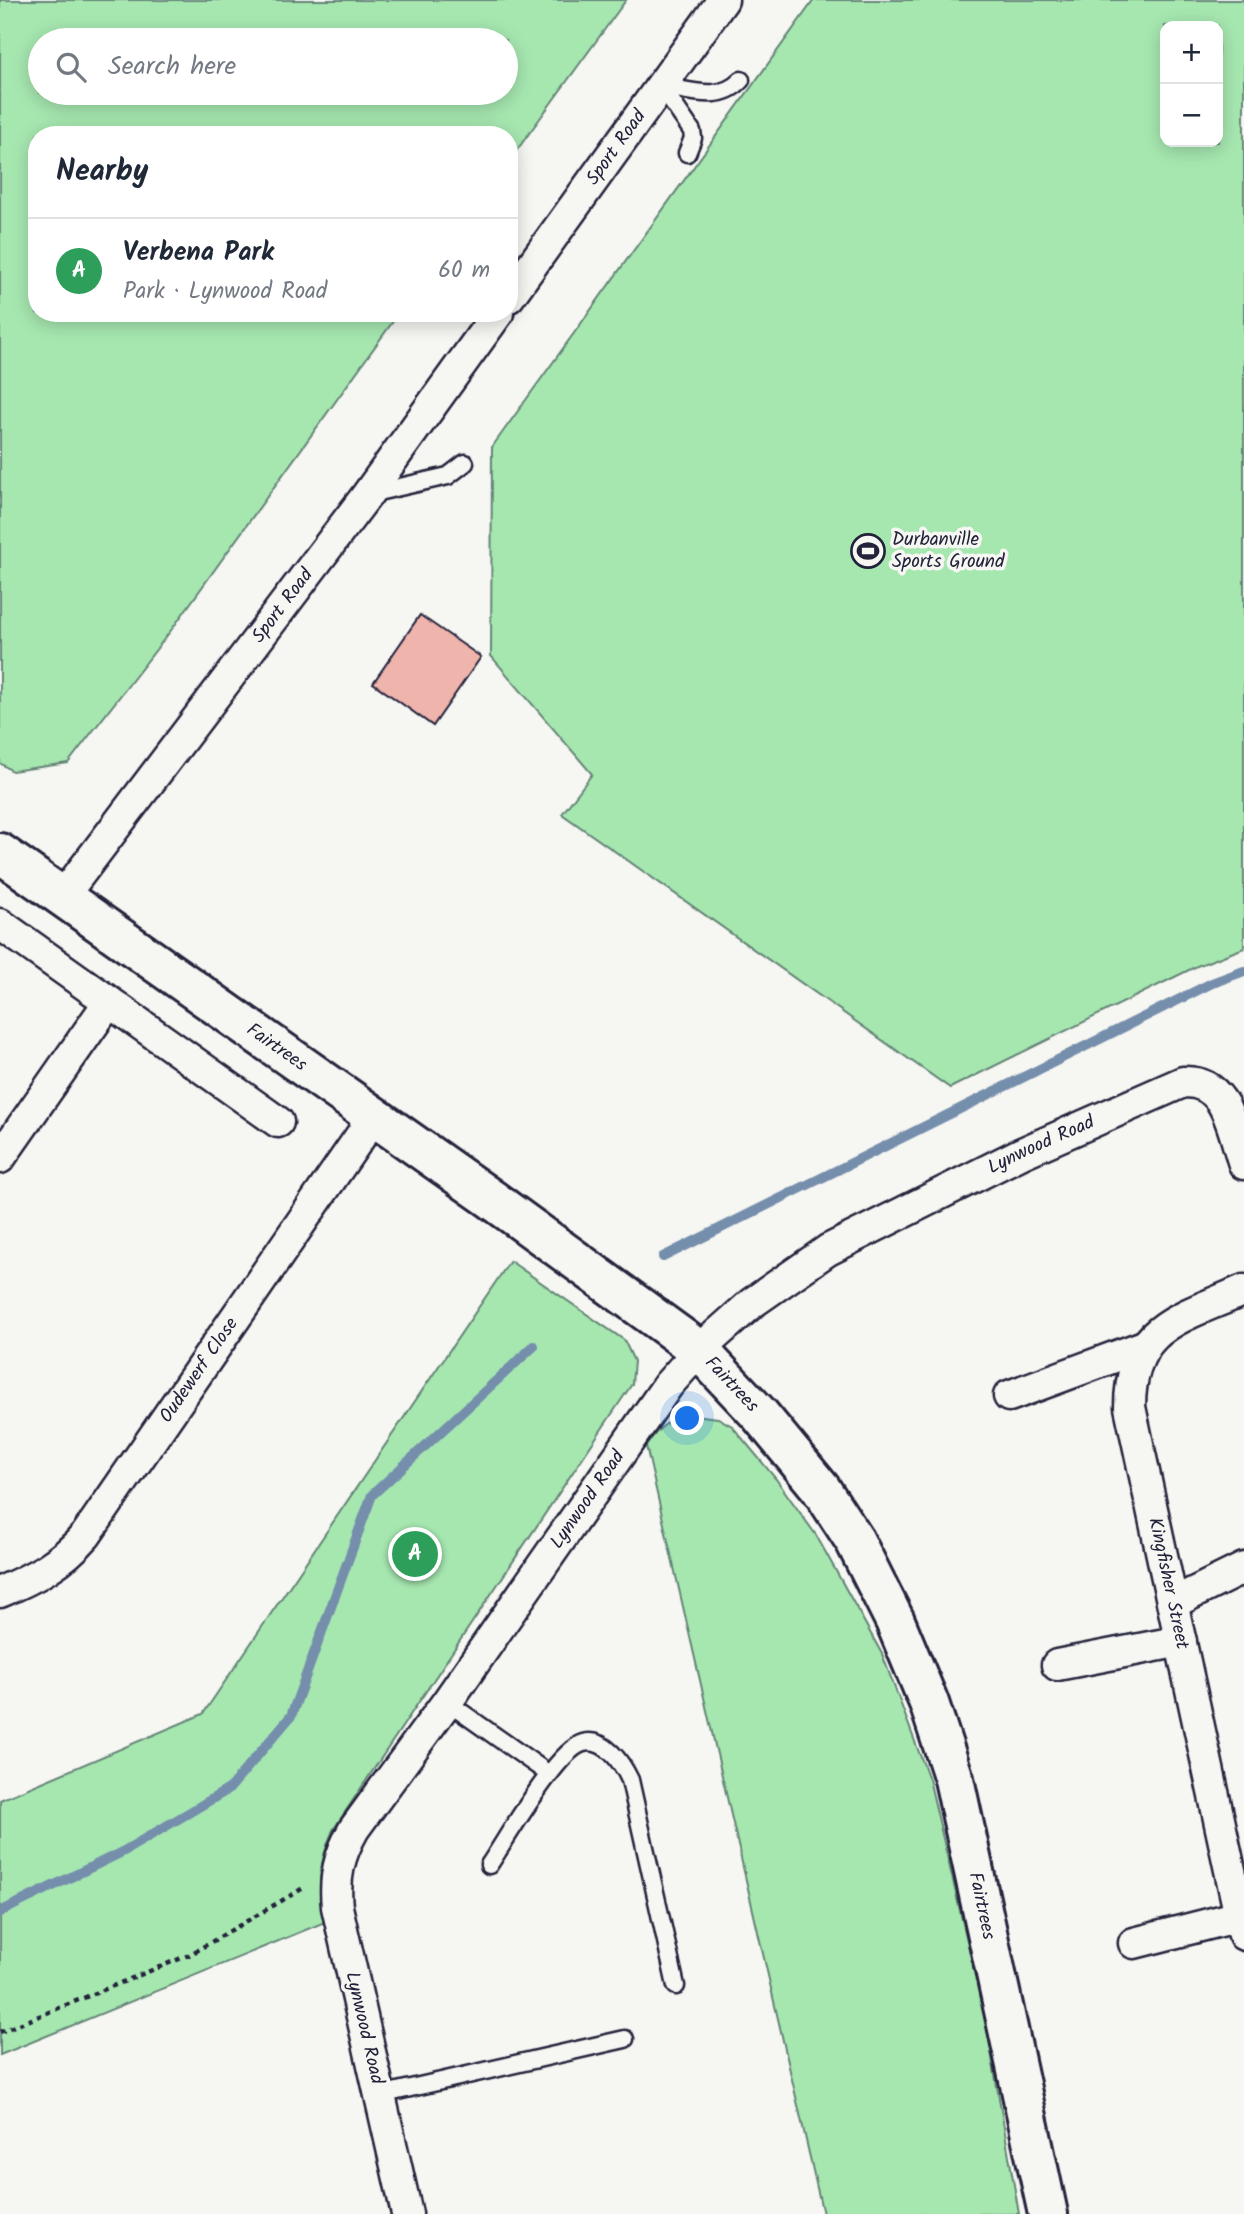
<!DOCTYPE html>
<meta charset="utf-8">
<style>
:root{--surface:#fff;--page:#f6f6f7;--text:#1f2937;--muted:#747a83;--line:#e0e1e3;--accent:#111827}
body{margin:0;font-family:Kalam,sans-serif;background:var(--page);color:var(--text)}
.controls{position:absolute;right:21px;top:21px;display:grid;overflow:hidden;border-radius:14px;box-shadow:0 4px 18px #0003}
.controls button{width:63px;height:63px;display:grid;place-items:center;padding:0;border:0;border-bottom:2px solid var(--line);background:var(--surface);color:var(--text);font:35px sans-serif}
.you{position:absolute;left:688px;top:1419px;width:24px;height:24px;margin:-18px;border:5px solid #fff;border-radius:50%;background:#1a73e8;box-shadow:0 0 0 10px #1a73e833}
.badge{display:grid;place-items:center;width:46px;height:46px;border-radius:50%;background:var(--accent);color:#fff;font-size:23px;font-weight:700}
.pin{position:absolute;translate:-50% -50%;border:4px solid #fff;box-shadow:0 2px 7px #0006}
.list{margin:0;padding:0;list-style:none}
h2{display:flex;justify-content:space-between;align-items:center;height:91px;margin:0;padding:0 28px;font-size:30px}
h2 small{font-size:23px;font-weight:400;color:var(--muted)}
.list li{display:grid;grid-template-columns:46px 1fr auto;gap:21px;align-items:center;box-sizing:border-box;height:105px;padding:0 28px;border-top:2px solid var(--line)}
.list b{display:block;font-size:26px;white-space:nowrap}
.list p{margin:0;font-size:23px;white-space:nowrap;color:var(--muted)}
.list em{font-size:23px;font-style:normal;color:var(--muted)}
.icon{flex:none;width:38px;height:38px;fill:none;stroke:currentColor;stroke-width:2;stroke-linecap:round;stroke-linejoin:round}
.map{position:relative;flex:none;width:1244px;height:2214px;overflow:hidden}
.search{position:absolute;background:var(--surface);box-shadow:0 4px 18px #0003;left:28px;top:28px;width:490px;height:77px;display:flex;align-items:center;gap:18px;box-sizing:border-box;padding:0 24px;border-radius:38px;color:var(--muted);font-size:26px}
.panel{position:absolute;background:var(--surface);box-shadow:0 4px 18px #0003;left:28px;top:126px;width:490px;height:196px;border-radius:28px}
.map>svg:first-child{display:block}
</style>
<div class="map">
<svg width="1244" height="2214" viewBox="0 0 1244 2214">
<rect width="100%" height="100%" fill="#f6f6f2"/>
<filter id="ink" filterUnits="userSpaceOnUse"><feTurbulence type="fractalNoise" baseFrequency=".0143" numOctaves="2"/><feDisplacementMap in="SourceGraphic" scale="14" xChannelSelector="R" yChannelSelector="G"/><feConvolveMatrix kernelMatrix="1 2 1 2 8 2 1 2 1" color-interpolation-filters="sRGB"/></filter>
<g filter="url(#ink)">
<path fill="#a6e7b0" stroke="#648476" stroke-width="2" fill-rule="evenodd" d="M0 0H626L509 161V135H37V313H399L172 629 68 763 12 771 0 763ZM40 40H506V93H40Z
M814 0H1244V948L1197 966 950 1088 562 814 592 774 491 656 492 447ZM1165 26H1218V142H1165Z
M510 1261 624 1340 634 1361 632 1384 333 1830C319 1862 316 1888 325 1922L0 2055V1800L203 1714Z
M686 1414 718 1418 732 1426 776 1479 816 1535 882 1654 929 1779 985 2017 1019 2214H823L646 1446C657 1429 667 1421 686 1414Z"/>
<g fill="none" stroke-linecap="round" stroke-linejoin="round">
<path stroke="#758eac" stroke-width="10" d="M663 1257 1212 983 1244 971
M0 1912 124 1851 229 1789 291 1716 372 1495 534 1346"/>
</g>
<path fill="#efb4ac" stroke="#22223b" stroke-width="2" d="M420 615 481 657 433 726 373 683Z"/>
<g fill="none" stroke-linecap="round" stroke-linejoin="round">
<g stroke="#22223b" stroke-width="21">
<path id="service" d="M661 86C689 90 720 103 741 80
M661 86 692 131 693 138 687 153
M369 494 448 476 465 463
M447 1702 549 1774
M489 1865C506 1840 557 1750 583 1743 605 1737 622 1763 630 1780L676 1986
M380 2095 625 2039"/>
</g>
<g stroke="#22223b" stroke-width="35">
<g id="minor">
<path id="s1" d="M509 297 723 0"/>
<path id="s2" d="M63 896 367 495 498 313"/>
<path d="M0 924 278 1122"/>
<path d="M0 1158 109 1002"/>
<path id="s3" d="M1244 1290C1180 1319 1130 1325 1130 1407L1244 1935"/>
<path d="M1009 1396 1144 1346"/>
<path id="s4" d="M0 1592C34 1578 62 1563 86 1535L373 1118"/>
<path d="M1173 1603 1244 1568"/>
<path d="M1057 1665 1181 1641"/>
<path d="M1134 1943 1240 1916"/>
<path id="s5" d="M407 2214 337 1907C334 1877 339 1855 354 1829L447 1702 668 1385 699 1350 752 1303 828 1250 1022 1153 1183 1082C1228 1080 1232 1130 1244 1164"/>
</g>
</g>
<g stroke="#22223b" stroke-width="44">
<g id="secondary">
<path id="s6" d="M0 853 490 1198 699 1350 760 1415 821 1489 855 1541 895 1621 929 1703 954 1779 1048 2214"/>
</g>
</g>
<path stroke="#22223b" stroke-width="4.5" stroke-dasharray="5 5" stroke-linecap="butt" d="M0 2032 189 1955 305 1887"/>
<use href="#service" stroke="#f6f6f2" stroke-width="16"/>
<use href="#minor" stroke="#f6f6f2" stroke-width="30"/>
<use href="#secondary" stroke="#f6f6f2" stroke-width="38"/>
</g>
</g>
<defs>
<g id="stadium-ring" transform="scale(1.75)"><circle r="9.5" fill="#f6f6f2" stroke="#22223b" stroke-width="1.5"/><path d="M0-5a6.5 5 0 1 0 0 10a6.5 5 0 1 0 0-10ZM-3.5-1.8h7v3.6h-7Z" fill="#22223b"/></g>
</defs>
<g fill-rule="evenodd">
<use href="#stadium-ring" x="868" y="551"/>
</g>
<g text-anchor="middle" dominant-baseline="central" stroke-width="7" stroke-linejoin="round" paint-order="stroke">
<g font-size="19" fill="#22223b" stroke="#f6f6f2">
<text stroke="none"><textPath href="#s1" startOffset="184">Sport Road</textPath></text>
<text stroke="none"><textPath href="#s2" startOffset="364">Sport Road</textPath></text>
<text stroke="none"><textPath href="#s6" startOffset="338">Fairtrees</textPath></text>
<text stroke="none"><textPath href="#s5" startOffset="1388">Lynwood Road</textPath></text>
<text stroke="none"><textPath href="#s4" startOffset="304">Oudewerf Close</textPath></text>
<text stroke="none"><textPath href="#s6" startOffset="905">Fairtrees</textPath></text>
<text stroke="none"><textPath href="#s5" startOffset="800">Lynwood Road</textPath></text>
<text stroke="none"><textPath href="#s3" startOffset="359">Kingfisher Street</textPath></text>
<text stroke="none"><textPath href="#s6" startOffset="1493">Fairtrees</textPath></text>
<text transform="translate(364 2028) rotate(77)">Lynwood Road</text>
</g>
<g font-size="19" fill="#22223b" stroke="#f6f6f2" text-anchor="start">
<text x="892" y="540">Durbanville<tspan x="892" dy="22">Sports Ground</tspan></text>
</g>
</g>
</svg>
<div class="controls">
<button>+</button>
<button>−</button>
</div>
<div class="you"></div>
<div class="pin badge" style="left:415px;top:1554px;background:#2e9e5b">A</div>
<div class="search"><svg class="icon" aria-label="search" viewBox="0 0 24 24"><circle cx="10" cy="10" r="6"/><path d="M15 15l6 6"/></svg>Search here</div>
<section class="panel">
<h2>Nearby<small></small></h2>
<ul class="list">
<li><span class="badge" style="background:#2e9e5b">A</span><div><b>Verbena Park</b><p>Park · Lynwood Road</p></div><em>60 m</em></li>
</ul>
</section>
</div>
